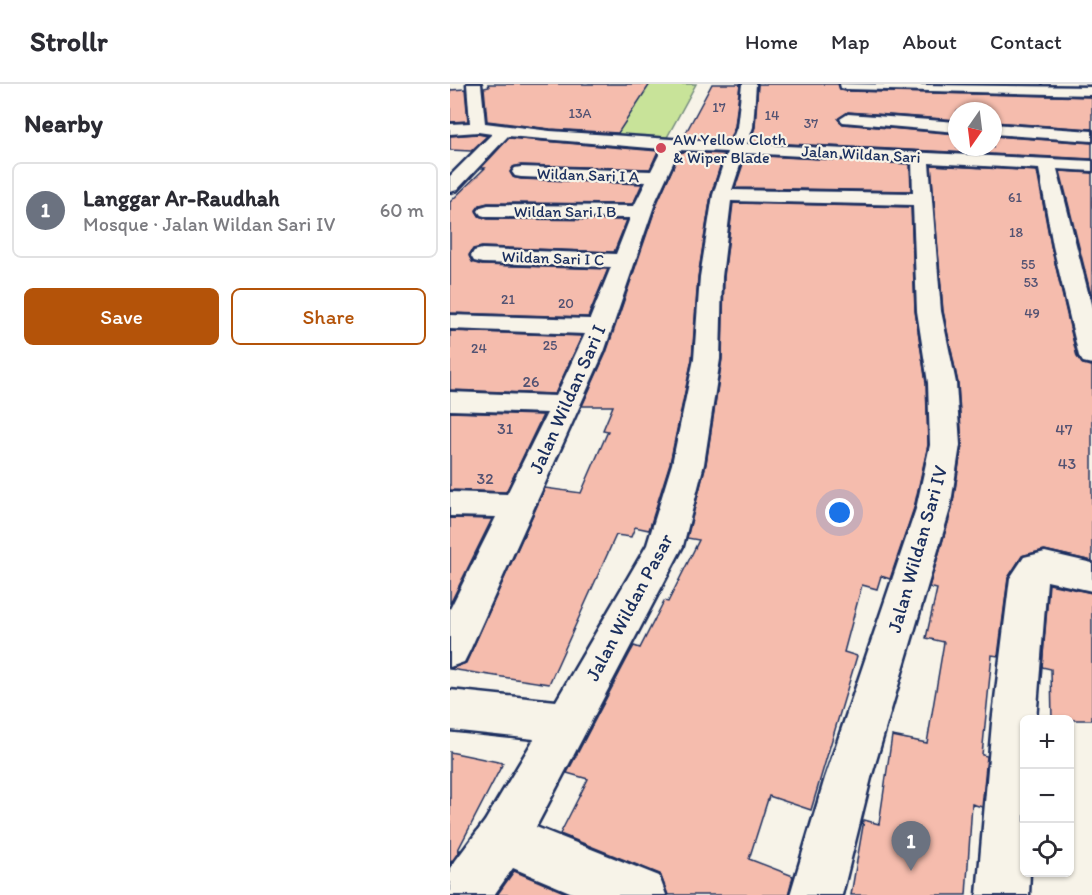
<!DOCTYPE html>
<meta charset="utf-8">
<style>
:root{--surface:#fff;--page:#f2f2f3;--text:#2b2b33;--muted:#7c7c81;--line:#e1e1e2;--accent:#b45309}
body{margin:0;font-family:Itim,sans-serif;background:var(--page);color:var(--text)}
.controls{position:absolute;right:18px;bottom:18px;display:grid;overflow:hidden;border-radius:9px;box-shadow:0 2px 4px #0004}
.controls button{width:54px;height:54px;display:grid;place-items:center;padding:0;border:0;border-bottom:2px solid var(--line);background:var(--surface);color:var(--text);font:30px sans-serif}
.compass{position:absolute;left:498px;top:18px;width:54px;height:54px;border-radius:50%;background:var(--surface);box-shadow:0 2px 4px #0004;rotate:194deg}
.you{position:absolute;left:390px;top:429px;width:21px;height:21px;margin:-15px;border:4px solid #fff;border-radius:50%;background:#1a73e8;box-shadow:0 0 0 9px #1a73e833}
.badge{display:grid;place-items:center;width:39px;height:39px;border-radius:50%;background:var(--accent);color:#fff;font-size:20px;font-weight:700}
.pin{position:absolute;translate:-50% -50px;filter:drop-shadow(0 2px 3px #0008)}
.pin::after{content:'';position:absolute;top:32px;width:21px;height:18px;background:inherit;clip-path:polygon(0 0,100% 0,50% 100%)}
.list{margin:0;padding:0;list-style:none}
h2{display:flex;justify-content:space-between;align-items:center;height:78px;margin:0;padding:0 24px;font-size:26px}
h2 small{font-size:20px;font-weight:400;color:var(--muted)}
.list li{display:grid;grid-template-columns:39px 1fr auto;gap:18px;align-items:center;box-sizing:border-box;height:96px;margin:0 12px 12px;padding:0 12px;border:2px solid var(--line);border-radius:9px}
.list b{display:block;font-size:22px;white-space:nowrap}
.list p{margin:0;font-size:20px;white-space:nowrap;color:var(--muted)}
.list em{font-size:20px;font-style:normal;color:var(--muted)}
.actions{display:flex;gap:12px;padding:18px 24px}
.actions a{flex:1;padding:14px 0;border:2px solid var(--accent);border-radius:9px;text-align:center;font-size:21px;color:var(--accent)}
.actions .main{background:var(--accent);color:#fff}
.icon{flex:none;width:33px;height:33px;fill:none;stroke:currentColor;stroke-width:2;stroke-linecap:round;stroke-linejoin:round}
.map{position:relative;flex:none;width:642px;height:811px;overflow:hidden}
header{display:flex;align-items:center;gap:36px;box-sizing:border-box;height:84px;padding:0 30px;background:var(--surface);border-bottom:2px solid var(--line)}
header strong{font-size:28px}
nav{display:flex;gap:33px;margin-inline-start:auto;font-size:21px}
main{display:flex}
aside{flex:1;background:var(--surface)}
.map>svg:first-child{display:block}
</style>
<header>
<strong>Strollr</strong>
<nav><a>Home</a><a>Map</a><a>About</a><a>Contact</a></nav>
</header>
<main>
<aside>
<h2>Nearby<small></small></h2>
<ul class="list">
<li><span class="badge" style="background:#6b7280">1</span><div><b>Langgar Ar-Raudhah</b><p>Mosque · Jalan Wildan Sari IV</p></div><em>60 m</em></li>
</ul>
<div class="actions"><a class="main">Save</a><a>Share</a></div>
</aside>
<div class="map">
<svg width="642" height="811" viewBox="0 0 642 811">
<rect width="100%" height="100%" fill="#f7f3e8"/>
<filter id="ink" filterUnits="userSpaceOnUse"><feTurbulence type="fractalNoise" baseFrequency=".0167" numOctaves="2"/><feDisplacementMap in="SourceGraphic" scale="12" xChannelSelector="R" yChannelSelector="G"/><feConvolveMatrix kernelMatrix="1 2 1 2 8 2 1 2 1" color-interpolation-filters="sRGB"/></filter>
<g filter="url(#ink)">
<path fill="#c8e399" stroke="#72897c" stroke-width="1.5" d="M159 0H246L215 57 160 54 193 10Z"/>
<path fill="#f5bcad" stroke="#1b2f5e" stroke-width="1.5" d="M38 0H200L168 49 100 45 37 37 34 4 39 3Z
M262 0H290L285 42 279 57 233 54Z
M308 0H388L391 6 396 7 642 13V45L543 38V27H507V36L398 28 388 35 393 40 507 50V63H543V52L642 59V75L300 58 305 43Z
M15 5 18 37 0 38V6Z
M28 50 37 52 21 67 0 66V52Z
M59 54 208 67 200 85 71 81 63 83 60 88 63 93 71 95 192 100 183 120 38 119 30 121 26 126 29 132 38 135 177 136 164 168 32 163 23 165 19 171 22 178 32 181 158 185 138 233 0 229V118L35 84H31Z
M230 68 274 70 261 111 248 193 242 275 220 379 199 446 185 443 181 453 166 451 99 600 0 585 16 579 95 404 131 409 158 347 153 346 163 322H132L156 269 208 117Z
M296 71 460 80 461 107 285 104Z
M481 81 587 87 601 162 627 273 633 280 642 282V477L594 466 572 472 558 494 548 572 542 571 532 671 537 672 532 723 522 720 516 811H401L414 736 429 740 442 652 477 659 494 558 476 554 487 505 479 503 502 425 512 361 508 299 493 227Z
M610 87 642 89V215Z
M283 119 461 123 465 227 476 299 478 361 464 424 440 495 431 492 427 505 412 501 394 568 407 572 361 726 319 712 299 775 343 792 338 811H218L210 790 110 750 138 695 117 689 179 571 184 562 190 564 214 517 218 518 249 456 237 454 256 380 272 275 274 193Z
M0 247 132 252 105 310 0 306Z
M0 328 93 331 56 408 0 406Z
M0 434 42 435 0 520Z
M599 500 642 509V636H602L601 585 592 583Z
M0 668 53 679 8 766H10L0 780Z
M64 787 121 811H47Z"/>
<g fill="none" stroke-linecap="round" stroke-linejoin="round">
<g stroke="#1b2f5e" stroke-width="5">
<path id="minor" d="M17 0H31L35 39 100 47 281 59 287 43 292 0H306L303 43 297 60 642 77V87L607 85 642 224V280L633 278 629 272 603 162 589 85 479 79 491 227 506 299 510 361 500 425 421 694 392 811H340L375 694 466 425 480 361 478 299 467 227 463 121 281 117 272 193 270 275 254 380 233 462 86 743 209 792 216 811H127L63 784 44 811H0V784L35 737 84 655 0 646V606L106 617 197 461 222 380 244 275 250 193 263 111 277 68 229 66 206 116 154 268 20 566 14 578 0 583V525L46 433 0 432V408L57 410 97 329 0 326V308L106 312 135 250 0 245V231L140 235 161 183 32 179 24 177 21 172 24 167 32 165 166 170 180 134 38 133 31 131 28 127 31 123 38 121 184 122 196 98 71 93 65 92 62 88 65 84 71 83 201 87 212 65 58 52 7 106 0 108V92L42 50 28 48 0 50V40L20 39ZM294 69 462 78 463 109 282 106Z
M390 0 642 3V11L396 5 391 4Z
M398 30 507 38V48L393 38 390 35Z
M543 40 642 47V57L543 50Z
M595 468 642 479V507L597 497 586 636H574V788H580L579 811H527L542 639 560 494 574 473Z"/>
</g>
<use href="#minor" fill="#f7f3e8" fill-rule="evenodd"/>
</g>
</g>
<circle fill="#d1495b" stroke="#f7f3e8" stroke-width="2" cx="211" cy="64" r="6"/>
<g text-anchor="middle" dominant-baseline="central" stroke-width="4.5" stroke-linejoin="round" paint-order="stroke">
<g font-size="14" fill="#525272">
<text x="269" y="23">17</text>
<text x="130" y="29">13A</text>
<text x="322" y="31">14</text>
<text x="361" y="39">37</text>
<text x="565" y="113">61</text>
<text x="566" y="148">18</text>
<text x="578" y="180">55</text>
<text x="581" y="198">53</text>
<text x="58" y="215">21</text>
<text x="116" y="219">20</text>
<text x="582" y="229">49</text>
<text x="100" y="261">25</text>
<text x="29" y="264">24</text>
</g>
<g font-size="16" fill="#1b2f5e" stroke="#f7f3e8" text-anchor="start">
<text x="223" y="55">AW Yellow Cloth<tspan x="223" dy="18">&amp; Wiper Blade</tspan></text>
</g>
<g font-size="16" fill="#1b2f5e" stroke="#f7f3e8">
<text transform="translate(411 70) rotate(3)">Jalan Wildan Sari</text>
<text transform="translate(138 91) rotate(2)">Wildan Sari I A</text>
<text x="115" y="127">Wildan Sari I B</text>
<text transform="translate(103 174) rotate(2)">Wildan Sari I C</text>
</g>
<g font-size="16" fill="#525272">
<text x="81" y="297">26</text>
<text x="55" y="344">31</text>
<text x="614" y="345">47</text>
<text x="617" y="379">43</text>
<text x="35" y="394">32</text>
</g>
<g font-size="20" fill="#1b2f5e" stroke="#f7f3e8">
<text transform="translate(117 315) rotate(-66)">Jalan Wildan Sari I</text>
<text transform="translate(467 465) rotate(-74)">Jalan Wildan Sari IV</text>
<text transform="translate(179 523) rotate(-62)">Jalan Wildan Pasar</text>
</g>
</g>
</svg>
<div class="controls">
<button>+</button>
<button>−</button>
<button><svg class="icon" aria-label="locate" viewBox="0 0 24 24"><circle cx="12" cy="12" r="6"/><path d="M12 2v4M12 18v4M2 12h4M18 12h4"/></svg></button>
</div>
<svg class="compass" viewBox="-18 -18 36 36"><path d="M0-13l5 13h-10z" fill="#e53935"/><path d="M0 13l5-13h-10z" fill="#7c7c81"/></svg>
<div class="you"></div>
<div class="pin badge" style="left:461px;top:787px;background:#6b7280">1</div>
</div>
</main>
